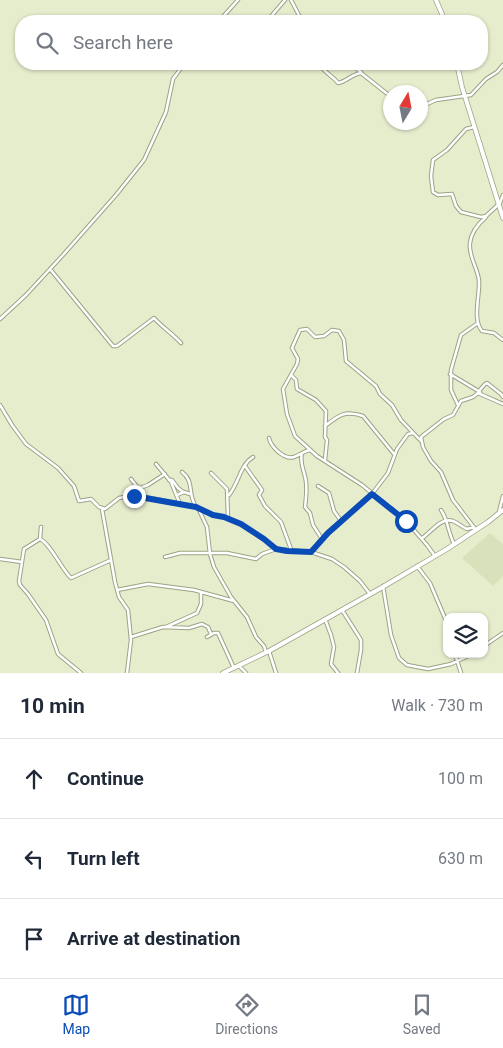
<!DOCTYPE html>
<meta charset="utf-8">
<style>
:root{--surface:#fff;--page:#f2f2f3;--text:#1f2937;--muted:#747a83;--line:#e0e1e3;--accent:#0a4cb7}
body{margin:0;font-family:Roboto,sans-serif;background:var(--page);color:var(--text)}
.controls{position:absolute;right:15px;bottom:15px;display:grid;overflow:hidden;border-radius:10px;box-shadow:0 1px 4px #0004}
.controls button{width:45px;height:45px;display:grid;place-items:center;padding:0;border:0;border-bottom:1px solid var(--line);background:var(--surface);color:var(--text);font:25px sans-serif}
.compass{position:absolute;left:383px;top:85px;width:45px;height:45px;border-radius:50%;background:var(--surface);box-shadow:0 1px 4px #0004;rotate:10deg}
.stop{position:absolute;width:15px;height:15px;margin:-11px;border:4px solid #0a4cb7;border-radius:50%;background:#fff}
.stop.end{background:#0a4cb7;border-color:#fff;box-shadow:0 1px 5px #0008}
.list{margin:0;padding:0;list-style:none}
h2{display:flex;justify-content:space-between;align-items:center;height:65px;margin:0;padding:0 20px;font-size:21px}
h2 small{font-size:16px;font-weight:400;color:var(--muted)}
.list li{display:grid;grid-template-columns:32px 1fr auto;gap:15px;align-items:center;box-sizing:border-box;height:80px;padding:0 20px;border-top:1px solid var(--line)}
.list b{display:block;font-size:19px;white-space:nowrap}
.list em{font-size:16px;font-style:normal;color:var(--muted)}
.icon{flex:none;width:28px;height:28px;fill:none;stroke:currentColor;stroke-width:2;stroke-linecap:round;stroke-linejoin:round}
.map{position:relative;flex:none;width:503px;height:673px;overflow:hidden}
.search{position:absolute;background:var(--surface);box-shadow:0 1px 4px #0004;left:15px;right:15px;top:15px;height:55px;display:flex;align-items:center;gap:12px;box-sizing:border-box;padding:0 18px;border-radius:20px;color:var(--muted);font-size:19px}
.sheet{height:305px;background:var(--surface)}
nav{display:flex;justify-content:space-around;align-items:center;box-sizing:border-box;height:70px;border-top:1px solid var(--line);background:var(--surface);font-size:14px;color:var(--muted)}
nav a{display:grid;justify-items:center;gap:2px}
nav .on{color:var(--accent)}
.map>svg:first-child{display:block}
</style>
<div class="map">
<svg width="503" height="673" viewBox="0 0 503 673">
<rect width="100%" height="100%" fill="#e6edcd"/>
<path fill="#d9e1ba" d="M490 533 503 544V576L493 586 462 558Z"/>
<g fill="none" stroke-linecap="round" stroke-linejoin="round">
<g stroke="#9ca385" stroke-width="4.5">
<path id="street" d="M291 0 302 21
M219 21 238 0
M267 21 285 0
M320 64C324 73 332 75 338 83 346 82 352 74 361 73L390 96
M350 64 361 72
M420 107 436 100 471 95 486 79 497 72 503 65
M474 127 466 129 447 150 433 160 431 176 433 192 438 195 452 194 456 206 461 212 481 217 486 216 500 203 503 195
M486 217C478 224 471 232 470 243 468 256 478 268 479 281 480 296 472 319 482 331L494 333 503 340
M50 269 113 346H117L154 318C162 327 173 334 181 343
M0 319 26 295 63 255 116 195 144 160 166 112 173 79 184 64
M450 374 480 392
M291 375 296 380 297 389 316 400 326 411 325 437 327 440 325 460
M479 391 485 384 487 383 501 394 503 397
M0 405 12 425 26 444 58 468 74 486 79 501 91 499 99 507 105 509 119 498 129 496 145 497 196 507 213 515 224 517 241 524 278 549 311 552 332 559 344 567 360 581 370 594
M458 405 451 390V370L461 335 478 323
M325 426C339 415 345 410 363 416L394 454
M269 438C271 447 284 460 294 457 300 455 304 451 310 450
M421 441 401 420 392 405 380 394 376 386 346 361 344 340 339 331 332 330 324 336 315 337 307 329 300 330 292 348 298 359 297 364 283 389 287 414 295 436 317 456 362 485 406 521 427 545 435 556
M302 453C299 464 305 471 306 482 307 490 306 499 305 507L310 513 313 525 322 539
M156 464 171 482 180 504
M245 466 262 490 259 495 265 506 281 522 292 552
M182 472C195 482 187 493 196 507
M211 473 227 489 228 518
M131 479 145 497
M169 480H172L178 488 183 492
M318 486 329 493 334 511 341 521
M140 488 148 485 165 474
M177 495 184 492 190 494
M229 495C239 483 240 465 253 457
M102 509 115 582 119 597 128 610 131 640 127 673
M199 510 207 527 210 554 214 567 231 597 247 617 256 637 264 646 266 652
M441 510C448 520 448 532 454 544
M499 512 503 496
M41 527 40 539 24 549 19 581 20 585 28 594 46 620 58 654 81 673
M476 530 453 500 441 472 431 461 423 447 421 437 444 419 453 415 461 401 473 397 478 393 503 404
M422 538C431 533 440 517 453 521 458 523 462 527 467 529L474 527
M40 539C50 543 62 570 71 578L111 560
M311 552 327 533 372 494 388 473 397 449 408 434 413 433
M165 557 180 553H227L256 559 262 554 276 549
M0 559 22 562
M417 566 430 583 447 623
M383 586 391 635 399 658 407 665 428 669 451 664 472 654
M117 590 148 584 194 590 234 601
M342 610 361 640V650L357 673
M325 619 331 635 334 647 331 664 338 673
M166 627 197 613 201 604V592
M131 637 163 627 189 628 202 624 208 627 211 634
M207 637 214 633H218L234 668
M484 646 503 633
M269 651 276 673
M455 654 461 673
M239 666 246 673"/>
</g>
<g stroke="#9ca385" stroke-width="5.5">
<path id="secondary" d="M436 0 445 21
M457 64 462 87 503 218
M223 673 269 651 381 588 447 549 488 522 503 510"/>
</g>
<use href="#street" stroke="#fff" stroke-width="2.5"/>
<use href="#secondary" stroke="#fff" stroke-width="4"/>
</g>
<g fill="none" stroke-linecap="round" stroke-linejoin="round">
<path stroke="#0a4cb7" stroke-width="6" d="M134 496 196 507 213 515 224 517 241 524 264 539 276 549 287 551 311 552 328 533 372 494 406 521"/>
</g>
</svg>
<div class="controls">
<button><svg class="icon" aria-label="layers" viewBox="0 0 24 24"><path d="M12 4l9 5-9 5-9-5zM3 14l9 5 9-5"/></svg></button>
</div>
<svg class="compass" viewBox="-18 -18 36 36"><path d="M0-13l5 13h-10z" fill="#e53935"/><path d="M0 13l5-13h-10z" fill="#747a83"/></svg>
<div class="stop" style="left:406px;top:521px"></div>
<div class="stop end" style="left:134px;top:496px"></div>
<div class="search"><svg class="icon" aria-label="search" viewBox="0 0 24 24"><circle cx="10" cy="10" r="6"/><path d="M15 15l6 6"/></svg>Search here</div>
</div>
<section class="sheet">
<h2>10 min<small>Walk · 730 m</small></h2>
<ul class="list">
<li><svg class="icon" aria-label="ahead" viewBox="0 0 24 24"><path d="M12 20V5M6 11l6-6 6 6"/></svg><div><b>Continue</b></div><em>100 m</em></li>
<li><svg class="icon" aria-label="left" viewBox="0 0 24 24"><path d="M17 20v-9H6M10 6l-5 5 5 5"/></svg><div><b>Turn left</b></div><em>630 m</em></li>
<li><svg class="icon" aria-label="arrive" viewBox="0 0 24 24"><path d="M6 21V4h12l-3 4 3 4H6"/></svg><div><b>Arrive at destination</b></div></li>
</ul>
</section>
<nav>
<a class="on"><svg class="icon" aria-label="map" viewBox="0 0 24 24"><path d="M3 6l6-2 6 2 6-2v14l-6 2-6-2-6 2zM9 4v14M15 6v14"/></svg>Map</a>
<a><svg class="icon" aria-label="directions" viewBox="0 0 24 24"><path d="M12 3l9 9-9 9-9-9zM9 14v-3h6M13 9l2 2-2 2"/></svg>Directions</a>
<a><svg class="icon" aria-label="saved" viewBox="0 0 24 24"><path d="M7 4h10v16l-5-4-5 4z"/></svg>Saved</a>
</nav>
